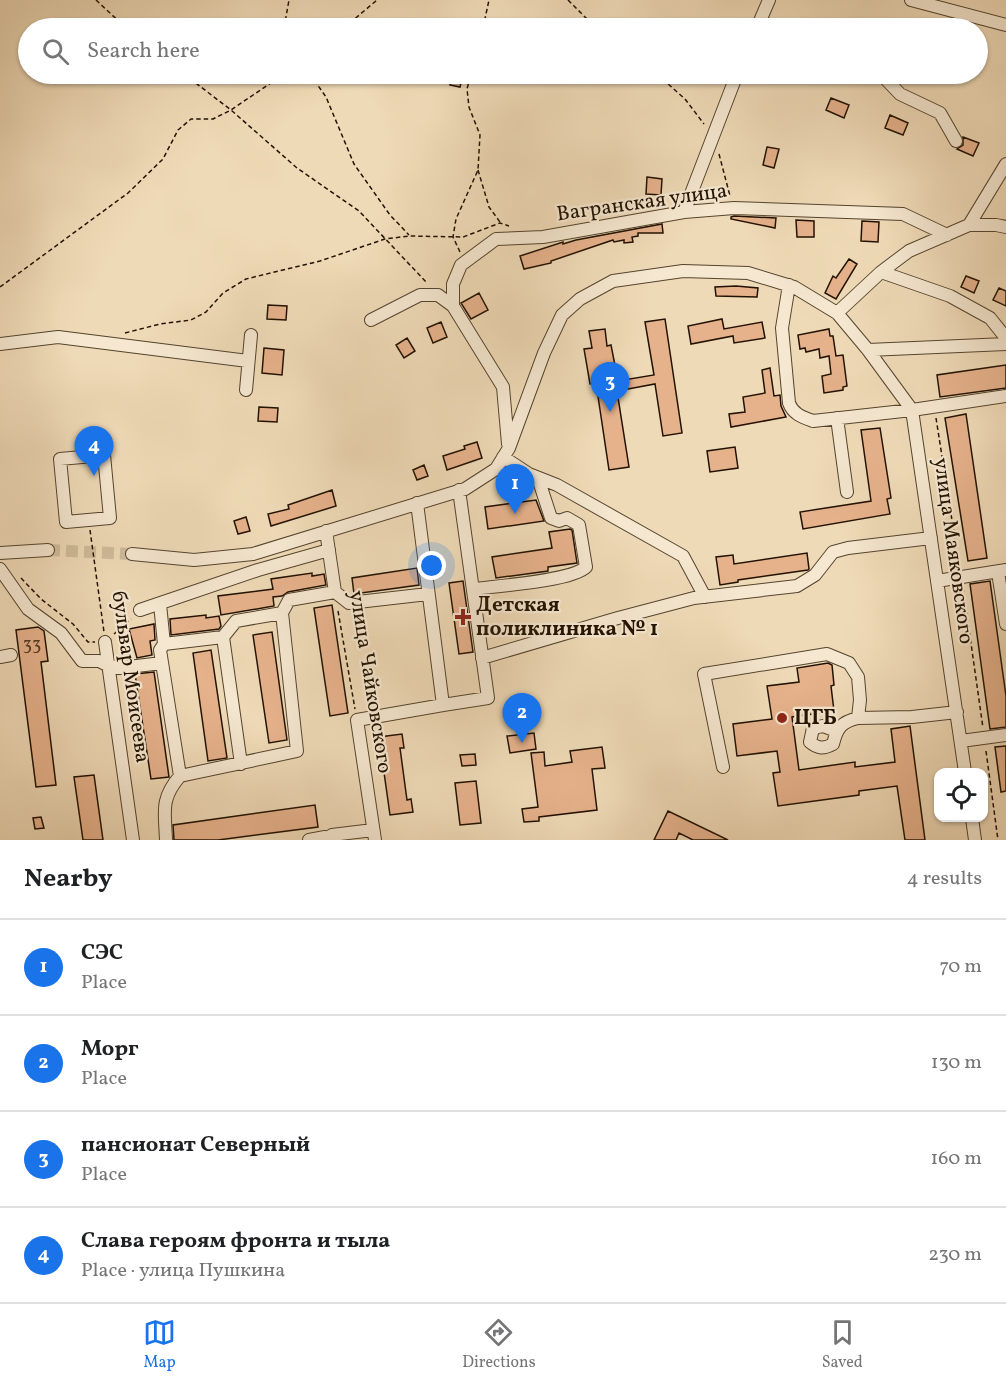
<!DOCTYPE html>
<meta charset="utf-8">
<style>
:root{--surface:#fff;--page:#f2f2f2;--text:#202124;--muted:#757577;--line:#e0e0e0;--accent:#1a73e8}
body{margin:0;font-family:Vollkorn,serif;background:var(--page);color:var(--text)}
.controls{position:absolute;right:18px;bottom:18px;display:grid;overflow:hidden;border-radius:12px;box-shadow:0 2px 4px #0004}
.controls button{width:54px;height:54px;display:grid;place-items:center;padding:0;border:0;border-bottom:2px solid var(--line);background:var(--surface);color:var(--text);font:30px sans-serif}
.you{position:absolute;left:432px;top:566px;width:21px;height:21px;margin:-15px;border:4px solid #fff;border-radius:50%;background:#1a73e8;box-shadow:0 0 0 9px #1a73e833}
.badge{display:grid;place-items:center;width:39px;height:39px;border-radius:50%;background:var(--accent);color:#fff;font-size:20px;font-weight:700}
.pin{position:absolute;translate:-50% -50px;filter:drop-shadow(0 2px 3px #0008)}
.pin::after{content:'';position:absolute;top:32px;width:21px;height:18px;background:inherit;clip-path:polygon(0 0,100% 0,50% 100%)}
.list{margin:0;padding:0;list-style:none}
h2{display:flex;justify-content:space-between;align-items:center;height:78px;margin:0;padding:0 24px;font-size:26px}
h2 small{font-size:20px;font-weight:400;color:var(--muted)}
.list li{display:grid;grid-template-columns:39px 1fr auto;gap:18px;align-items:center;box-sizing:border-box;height:96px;padding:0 24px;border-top:2px solid var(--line)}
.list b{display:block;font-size:22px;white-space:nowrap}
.list p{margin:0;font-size:20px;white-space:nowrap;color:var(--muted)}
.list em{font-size:20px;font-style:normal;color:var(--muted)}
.icon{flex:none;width:33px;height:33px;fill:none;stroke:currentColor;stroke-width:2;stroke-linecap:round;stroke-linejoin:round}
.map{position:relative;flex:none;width:1006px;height:840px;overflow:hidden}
.search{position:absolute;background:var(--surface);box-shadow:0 2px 4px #0004;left:18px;right:18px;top:18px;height:66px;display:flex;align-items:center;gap:15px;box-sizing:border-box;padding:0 21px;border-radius:33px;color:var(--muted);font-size:22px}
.sheet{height:462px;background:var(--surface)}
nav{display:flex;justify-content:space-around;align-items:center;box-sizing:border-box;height:84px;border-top:2px solid var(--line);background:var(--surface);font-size:16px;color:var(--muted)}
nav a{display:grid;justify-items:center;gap:3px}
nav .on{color:var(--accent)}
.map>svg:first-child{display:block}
</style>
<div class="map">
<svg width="1006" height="840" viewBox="0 0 1006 840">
<rect width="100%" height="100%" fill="#efdab7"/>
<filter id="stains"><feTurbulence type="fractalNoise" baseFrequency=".00333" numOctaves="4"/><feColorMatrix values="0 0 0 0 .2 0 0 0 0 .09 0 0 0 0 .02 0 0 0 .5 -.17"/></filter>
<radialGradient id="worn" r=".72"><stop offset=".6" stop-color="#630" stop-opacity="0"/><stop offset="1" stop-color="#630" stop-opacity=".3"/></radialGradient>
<path fill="#e6b28c" stroke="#221200" stroke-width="1.5" d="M453 74H463L460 87 450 85Z
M831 98 849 105 844 118 826 110Z
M890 115 908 123 903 135 885 128Z
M963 137 979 143 973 156 957 149 963 145Z
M767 147 779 149 774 168 763 165Z
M647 177 662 179 661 195 646 194Z
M734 216 776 218 775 228 731 219V217Z
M796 220 814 221V237H797Z
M862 221 879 222 878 242 861 241Z
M662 224 663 233H638V236L632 237 633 242 624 243V240L614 242 613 240 551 261V263L524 269 520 256 563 242V244L576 240Z
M849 259 857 264 836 299 825 293 833 276 836 278Z
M966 276 979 281 974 293 961 287Z
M736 286 758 288 757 297 716 296 715 287Z
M999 288 1006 291V306L993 300Z
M479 293 488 310 471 319 461 303Z
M268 305 287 306 286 320 267 319Z
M665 319 682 433 663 436 655 384 617 391 629 467 609 470 596 383 590 384 584 349 592 348 589 331 605 329 607 346 611 345 618 381 654 375 645 322Z
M722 319 724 329 762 322 765 338 734 343 733 336 691 344 688 326Z
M441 322 447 337 433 343 427 328Z
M829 329 830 336H833L836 356 843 355 847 386 843 387V390L824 393 822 376 831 374 829 356 820 358 819 349 806 352 805 348 800 349 798 335Z
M407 338 415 351 404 358 396 345Z
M264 348 284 350 282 375 262 373Z
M1006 365V388L940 397 937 375Z
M770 368 774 396 780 395 781 406 786 417 731 427 729 414 745 412 743 397 765 393 762 370Z
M259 407 278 408 277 422 258 421Z
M966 414 987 558 968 561 945 418Z
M880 428 891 498 887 499 890 514 803 529 800 512 871 501 861 430Z
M477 442 482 458 447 470 443 456 465 449 464 446Z
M735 447 738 468 710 472 707 451Z
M424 465 428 476 417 480 413 470Z
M332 490 336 506 271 526 268 514 289 509 288 505Z
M536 500 544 521 488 529 485 507Z
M246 517 250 531 238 534 234 521Z
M570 529 572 530 577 563 548 567V571L496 578 492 557 552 548 549 532Z
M807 553 809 569 808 570 738 580V582L720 585 716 557 733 555 734 564Z
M417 568 419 585 354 594 352 578Z
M312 573V576L324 574 326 585 288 592 282 596 273 597 274 606 221 615 218 596 273 589 271 579Z
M463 581 473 652 459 654 449 583Z
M990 581 1006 696V727L990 729 970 584Z
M332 605 348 713 330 716 314 608Z
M206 615V618L219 616 221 626 219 629 171 635 170 619Z
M154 624 155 640 150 641 152 655 137 658 129 629Z
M38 627 44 631 48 661 41 662 56 785 36 787 16 630Z
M272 632 287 740 269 743 253 635Z
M211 650 227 758 208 761 193 653Z
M828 663 832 665 834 685 831 686 834 711 792 717 799 770 855 762V767L895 762 891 729 910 726 925 840H905L897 786 859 791V795L778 806 773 773 780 772 777 751 737 756 733 724 772 719 767 686 799 682 797 668Z
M154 672 169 777 151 779 135 674Z
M534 733 536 749 510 753 507 736Z
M402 734 404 748H400L407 800 411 799 413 812 390 815 379 737Z
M1006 746V791L1001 792 995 747Z
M602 747 605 768 592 769 597 810 539 817V821L524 822 522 809 538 807 531 753 544 752 545 766 572 762 570 751Z
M475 754 476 765 462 766 460 755Z
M94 775 103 840H83L74 777Z
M476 781 481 823 460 825 455 783Z
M315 805 318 827 218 840H174L173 825Z
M668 811 728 840H693L679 833 676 840H654Z
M41 817 44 828 35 829 33 818Z"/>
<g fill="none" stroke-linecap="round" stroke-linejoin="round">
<path stroke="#d0bc9c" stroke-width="12" stroke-dasharray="12 6" stroke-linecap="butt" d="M48 550 132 554"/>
<g stroke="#55442e" stroke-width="14">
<path id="minor" d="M911 0 1006 25
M757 28 769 0
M811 74H812
M881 74 900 94 940 113 956 141
M684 212 737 74
M969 225H996L1006 227
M881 272 950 296 990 318 1006 338
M789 285 782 328 789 403C793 414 802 417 813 421L912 410 1006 396
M453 306V284L461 265 496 239 543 237 684 212 734 208 903 214 947 235
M837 313 881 272 909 251 969 225 1006 164
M371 320 420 295H438L453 306 503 387 508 444
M0 344 58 337 248 361
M868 350 1006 344
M246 390 251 335
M837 418 847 492
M104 455 110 518 66 522 60 459Z
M503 457 529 474 557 485 683 556 705 597
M326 531 335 592
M0 553 48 550
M132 554 194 560 253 554 465 489 496 469 509 448 544 353 562 315 580 299 613 281 683 271 748 273 794 287 837 313 868 350 912 410 965 772
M0 569 28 609 61 633 82 661H99L109 666 120 668 162 663
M998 572 1006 624
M937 581 1006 570
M473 589C496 586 572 581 586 567L579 525 567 518 559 521 551 518 538 478
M160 604 164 644 160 650 180 776
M140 610 258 570 329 550
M223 637 241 764
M105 642 133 840
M164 644 223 637 236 621 282 613 289 600 335 592 349 603 428 594
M0 657 11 655
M482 658 618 618 694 598 797 586 815 575 833 552 848 548 931 538
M443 705 488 698 459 490
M836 731 823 726 813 728 810 742C818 749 824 749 833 744 837 728 841 722 858 718
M961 741 1006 735
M723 767 704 674 827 654 849 663 858 677 860 700 858 718 912 717 957 712
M972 818 975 840
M166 840C165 812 160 799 180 776L297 751 282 613
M309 840 325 837
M323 840 332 835 373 830
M375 840 357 720 443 705 417 503"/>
</g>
<path stroke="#221200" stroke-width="1.5" stroke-dasharray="4.5 3" stroke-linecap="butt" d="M96 0 126 28
M568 0 596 28
M284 28 289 0
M344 28 377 0
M483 28 489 0
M184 74 231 110 297 168 359 211 427 283
M310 74 326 97 354 164 390 215 409 235
M657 74 685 99 704 124
M719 154 730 196
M478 170 489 207 500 222
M460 252 453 237 456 219 478 170 480 135 469 107 467 89 471 74
M0 287 128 193 163 159 178 130 191 119H213L231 110 284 74
M125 333 160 324 191 320 206 312 223 293 246 279 320 261 385 239 409 236 463 237 500 223 509 226
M936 418 959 565
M90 530 104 632
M21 578 41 599 73 624 88 642H95
M963 587 983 728
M338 611 355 709
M114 634 131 619
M986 751 998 840"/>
<use href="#minor" stroke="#f5e7d0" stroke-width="12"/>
</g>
<g fill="#8f2418" stroke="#f5e7d0" stroke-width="2">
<path d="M460 608h6v6h6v6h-6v6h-6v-6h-6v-6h6z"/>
<circle cx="782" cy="718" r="6"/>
</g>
<g text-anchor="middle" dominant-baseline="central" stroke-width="4.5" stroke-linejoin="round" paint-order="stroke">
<g font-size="18" fill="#533a23">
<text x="32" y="645">33</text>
</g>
<g font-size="21" fill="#221200" stroke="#f5e7d0">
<text transform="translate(642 203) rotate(-8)">Вагранская улица</text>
<text transform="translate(953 551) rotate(82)">улица Маяковского</text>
<text transform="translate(130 677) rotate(82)">бульвар Моисеева</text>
<text transform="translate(370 682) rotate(81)">улица Чайковского</text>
</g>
<g font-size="21" font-weight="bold" fill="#221200" stroke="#f5e7d0" text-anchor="start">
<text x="476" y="605">Детская<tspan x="476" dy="24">поликлиника № 1</tspan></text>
<text x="794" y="718">ЦГБ</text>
</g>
</g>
<rect width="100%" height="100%" filter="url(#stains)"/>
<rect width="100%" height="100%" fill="url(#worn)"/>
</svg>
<div class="controls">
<button><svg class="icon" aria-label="locate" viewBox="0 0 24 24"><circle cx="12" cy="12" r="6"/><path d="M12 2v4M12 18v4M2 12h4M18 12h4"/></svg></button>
</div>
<div class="you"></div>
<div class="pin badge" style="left:515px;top:514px">1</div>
<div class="pin badge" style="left:522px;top:743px">2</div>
<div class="pin badge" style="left:610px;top:412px">3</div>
<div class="pin badge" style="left:94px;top:476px">4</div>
<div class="search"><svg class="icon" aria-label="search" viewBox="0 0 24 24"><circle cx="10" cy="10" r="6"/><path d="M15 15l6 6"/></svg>Search here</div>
</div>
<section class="sheet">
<h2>Nearby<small>4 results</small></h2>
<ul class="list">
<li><span class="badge">1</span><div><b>СЭС</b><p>Place</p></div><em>70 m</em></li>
<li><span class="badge">2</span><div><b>Морг</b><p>Place</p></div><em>130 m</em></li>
<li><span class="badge">3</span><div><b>пансионат Северный</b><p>Place</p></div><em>160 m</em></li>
<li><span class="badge">4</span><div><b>Слава героям фронта и тыла</b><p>Place · улица Пушкина</p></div><em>230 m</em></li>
</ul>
</section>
<nav>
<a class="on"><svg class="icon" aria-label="map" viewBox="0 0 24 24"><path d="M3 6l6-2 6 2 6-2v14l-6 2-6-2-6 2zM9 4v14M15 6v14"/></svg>Map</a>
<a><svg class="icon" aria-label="directions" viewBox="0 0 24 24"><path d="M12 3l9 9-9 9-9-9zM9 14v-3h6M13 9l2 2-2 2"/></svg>Directions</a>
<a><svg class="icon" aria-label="saved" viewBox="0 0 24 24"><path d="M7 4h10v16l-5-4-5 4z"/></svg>Saved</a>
</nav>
